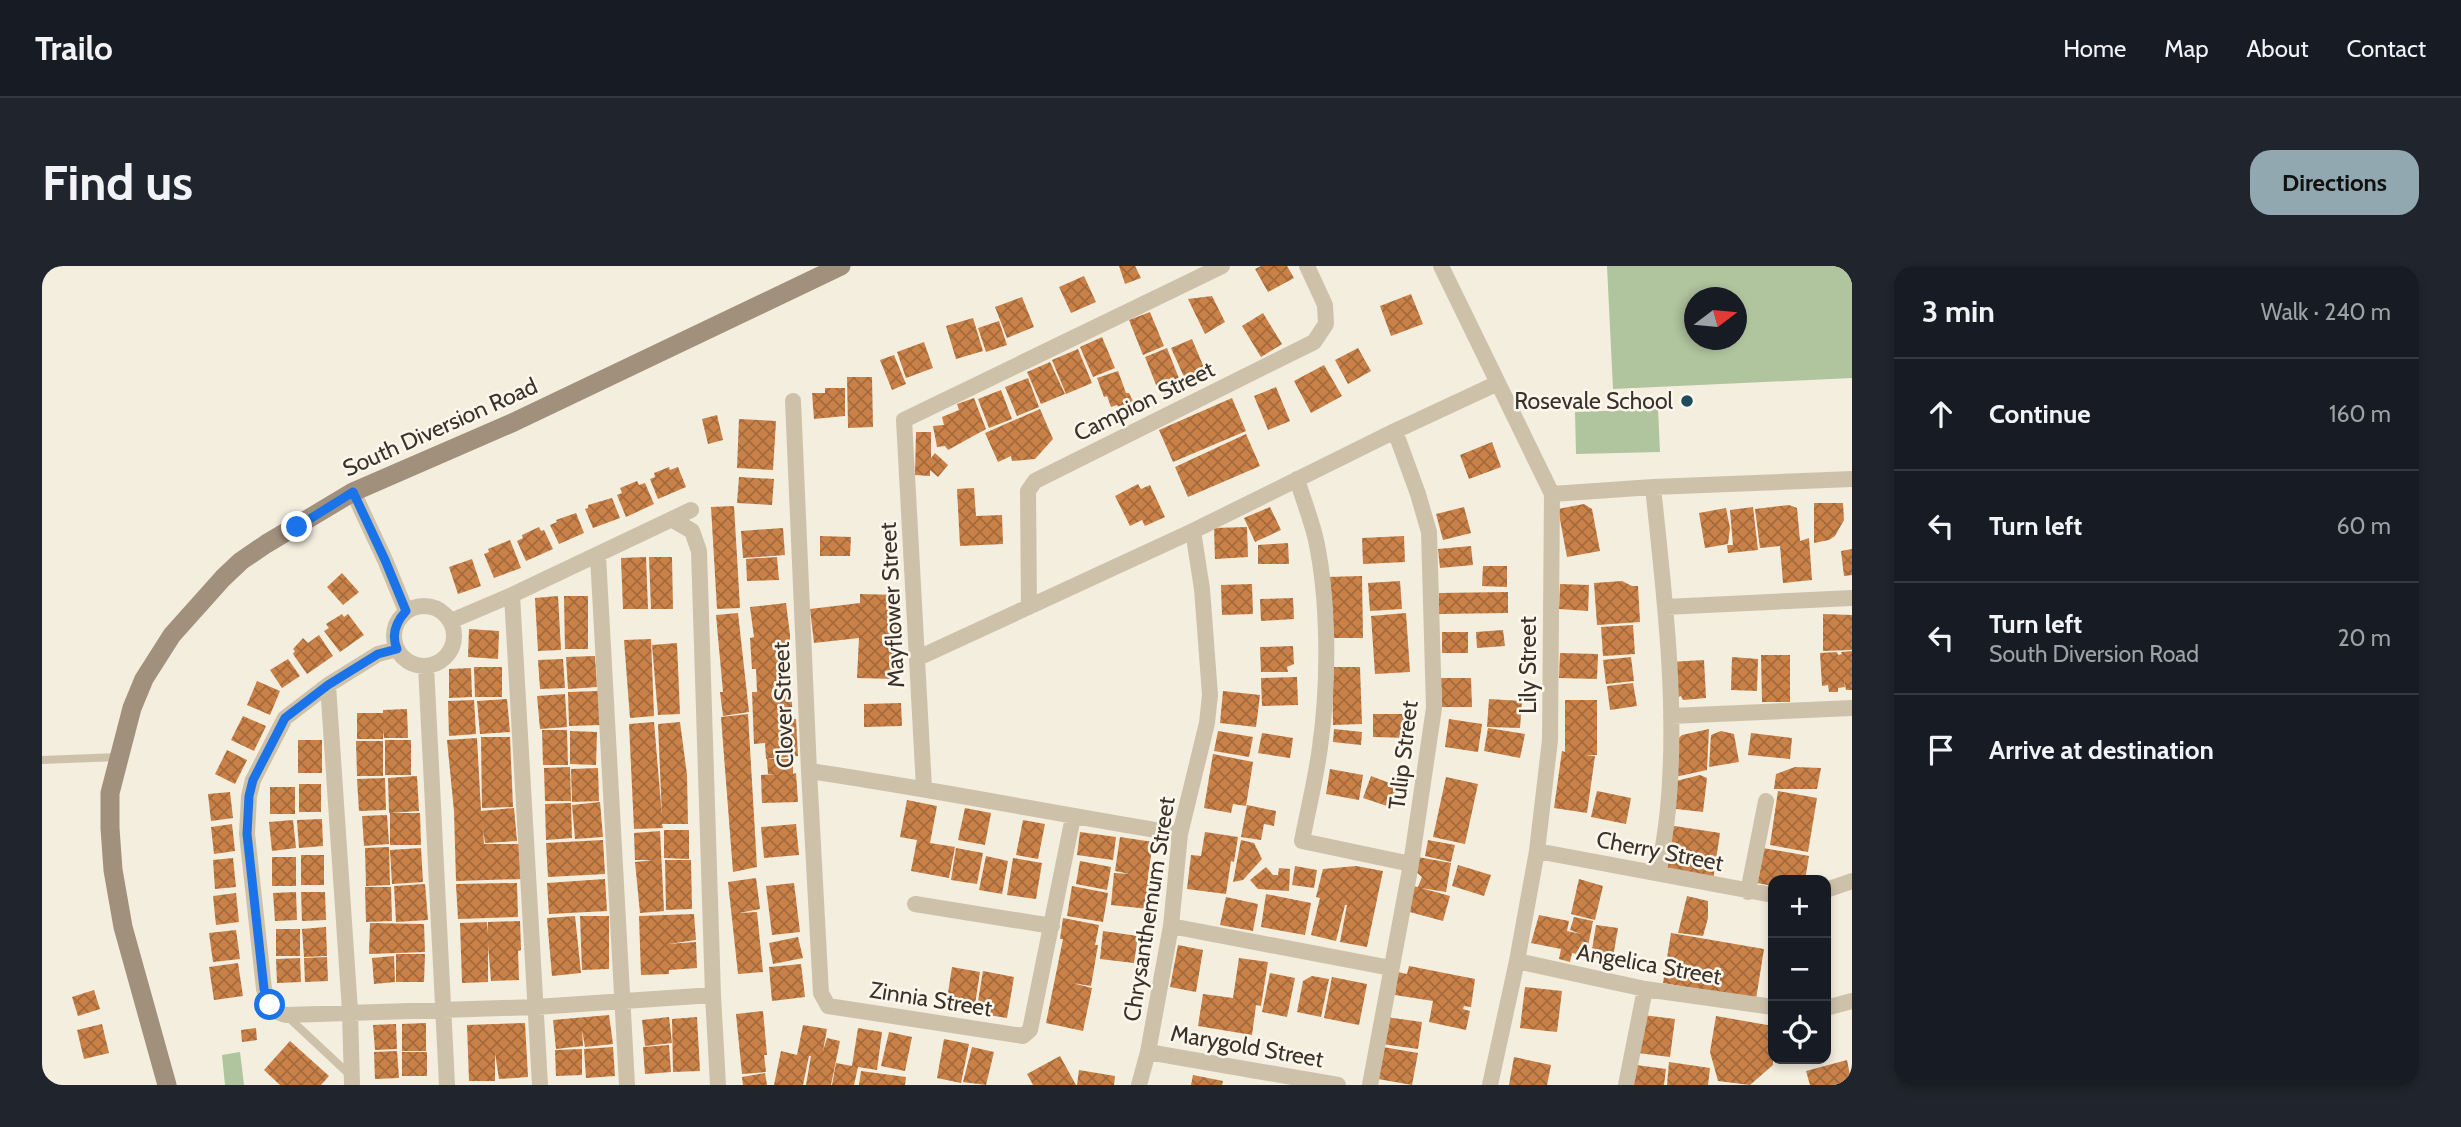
<!DOCTYPE html>
<meta charset="utf-8">
<style>
:root{--surface:#171b24;--page:#20242c;--text:#f1f3f6;--muted:#9ea1a6;--line:#363941;--accent:#92a8b1}
body{margin:0;font-family:Cabin,sans-serif;background:var(--page);color:var(--text)}
.controls{position:absolute;right:21px;bottom:21px;display:grid;overflow:hidden;border-radius:14px;box-shadow:0 4px 10px #0003}
.controls button{width:63px;height:63px;display:grid;place-items:center;padding:0;border:0;border-bottom:2px solid var(--line);background:var(--surface);color:var(--text);font:35px sans-serif}
.compass{position:absolute;left:1642px;top:21px;width:63px;height:63px;border-radius:50%;background:var(--surface);box-shadow:0 4px 10px #0003;rotate:74deg}
.stop{position:absolute;width:21px;height:21px;margin:-16px;border:5px solid #1a73e8;border-radius:50%;background:#fff}
.stop.end{background:#1a73e8;border-color:#fff;box-shadow:0 2px 7px #0008}
.list{margin:0;padding:0;list-style:none}
h2{display:flex;justify-content:space-between;align-items:center;height:91px;margin:0;padding:0 28px;font-size:30px}
h2 small{font-size:23px;font-weight:400;color:var(--muted)}
.list li{display:grid;grid-template-columns:46px 1fr auto;gap:21px;align-items:center;box-sizing:border-box;height:112px;padding:0 28px;border-top:2px solid var(--line)}
.list b{display:block;font-size:26px;white-space:nowrap}
.list p{margin:0;font-size:23px;white-space:nowrap;color:var(--muted)}
.list em{font-size:23px;font-style:normal;color:var(--muted)}
.icon{flex:none;width:38px;height:38px;fill:none;stroke:currentColor;stroke-width:2;stroke-linecap:round;stroke-linejoin:round}
.map{position:relative;flex:none;width:1810px;height:819px;overflow:hidden;border-radius:21px}
header{display:flex;align-items:center;gap:42px;box-sizing:border-box;height:98px;padding:0 35px;background:var(--surface);border-bottom:2px solid var(--line)}
header strong{font-size:33px}
nav{display:flex;gap:38px;margin-inline-start:auto;font-size:24px}
.intro{display:flex;align-items:center;justify-content:space-between;box-sizing:border-box;height:168px;padding:0 42px}
h1{margin:0;font-size:49px}
.button{padding:18px 32px;border-radius:21px;background:var(--accent);color:#111;font-size:24px;font-weight:700}
main{display:flex;gap:42px;padding:0 42px}
aside{flex:1;background:var(--surface);border-radius:21px;box-shadow:0 4px 10px #0003}
.map>svg:first-child{display:block}
</style>
<header>
<strong>Trailo</strong>
<nav><a>Home</a><a>Map</a><a>About</a><a>Contact</a></nav>
</header>
<div class="intro"><h1>Find us</h1><a class="button">Directions</a></div>
<main>
<div class="map">
<svg width="1810" height="819" viewBox="0 0 1810 819">
<defs>
<pattern id="building-cross-hatch" width="8" height="8" patternUnits="userSpaceOnUse" patternTransform="scale(1.75)"><rect width="8" height="8" fill="#c98148"/><path d="M0 0l8 8M0 8l8-8" fill="none" stroke="#a46a3c"/></pattern>
</defs>
<rect width="100%" height="100%" fill="#f4eedf"/>
<path fill="#b0c49e" fill-rule="evenodd" d="M1565 0H1810V112L1571 123ZM1652 32H1694V74H1652Z
M1616 143 1618 186 1534 188 1533 146Z
M198 786 202 819H183L180 789Z"/>
<path fill="url(#building-cross-hatch)" d="M1077 0H1093L1099 12 1083 18Z
M1219 0H1245L1252 12 1226 26 1213 3Z
M1042 10 1054 36 1029 47 1017 21Z
M1369 28 1381 58 1349 70 1338 40Z
M1170 30 1183 56 1163 68 1146 33Z
M980 31 992 61 965 72 953 41Z
M1108 46 1122 80 1101 89 1087 54Z
M1221 47 1240 78 1219 91 1200 60Z
M931 52 941 85 914 93 904 60Z
M957 55 965 79 944 86 936 62Z
M1060 71 1073 102 1051 111 1038 81Z
M1150 73 1163 104 1143 113 1129 82Z
M882 76 891 102 864 112 855 86Z
M1125 82 1138 115 1136 116 1137 119H1134V125L1123 129 1116 124 1103 91Z
M1316 82 1329 105 1306 118 1293 94Z
M1036 83 1050 117 1024 128 1010 94Z
M852 89 864 118 850 124 838 94Z
M1008 96 1023 128 999 138 985 106Z
M1282 99 1300 130 1269 147 1252 115Z
M1076 105 1084 127H1087L1091 135 1077 141 1075 139 1069 141 1065 130 1062 131 1055 112Z
M805 111H830L831 161 806 162Z
M986 112 997 141 975 150 963 121Z
M1234 121 1248 155 1226 164 1212 130Z
M783 122H803V150L772 153 770 127H783Z
M959 124 970 153 947 162 936 133Z
M932 132 944 163 906 184 903 180 895 181 891 160 902 159 900 151 917 144 915 138Z
M1190 132 1204 165 1131 196 1117 164Z
M998 143 1011 173 993 193 970 195 969 190 956 196 943 167Z
M675 149 681 174 666 178 660 153Z
M697 153 734 155 731 204 695 202Z
M874 166H889V192L893 187 906 199 896 211 888 204V210L873 209Z
M1204 168 1218 200 1146 231 1133 201Z
M1450 176 1459 201 1427 213 1418 189Z
M627 201 628 204 636 201 644 221 616 233 608 213 613 211 612 207Z
M697 211 732 213 730 239 695 237Z
M595 215 597 219 603 217 612 238 584 251 575 229 580 227 578 222Z
M1096 218 1099 223 1108 219 1123 251 1103 260 1100 254 1088 260 1073 230Z
M932 222 934 250 960 249 961 278 918 280 915 223Z
M570 232 578 252 551 262 543 243 546 242V239Z
M1772 237H1801L1802 254 1793 270 1787 274 1772 277Z
M1542 238 1550 243 1558 285 1525 291 1516 243Z
M1747 239 1755 242 1758 275 1767 272 1770 314 1741 317 1738 280 1718 282 1713 243Z
M692 240 698 342 675 343 669 241Z
M1228 241 1239 264 1213 276 1202 252Z
M1422 241 1429 267 1401 274 1394 248Z
M1711 241 1716 284 1686 287 1685 279H1691L1688 244Z
M1684 242 1688 262 1686 278 1663 282 1657 247Z
M534 247 542 267 517 278 508 259 515 256 514 254Z
M497 261 499 265 502 264 511 283 484 295 475 275 481 272 480 269Z
M1205 261 1206 291 1173 293 1172 262Z
M741 262 743 289 701 292 699 265Z
M778 270 809 271 808 290H778Z
M1362 270 1363 296 1321 298 1320 272Z
M468 274 479 302 452 312 442 288 447 286 446 283Z
M1246 277 1247 298H1216V279Z
M1429 280 1431 299 1398 302 1396 283Z
M1810 283V309L1802 310 1799 285Z
M604 291 606 343H581L579 292Z
M607 291H630L631 343H609Z
M735 291 737 314 705 315 704 293Z
M430 293 439 320 416 328 407 301Z
M1441 300H1465V321L1440 320Z
M300 307 317 326 301 339 285 321Z
M1320 310 1321 372H1285L1284 311Z
M1358 315 1360 343 1328 345 1326 317Z
M1580 315 1590 320H1596L1598 356 1555 359 1552 317Z
M1210 318 1211 348 1180 349 1179 319Z
M1518 318 1547 319 1546 345 1517 343Z
M1466 326V347L1397 348V327Z
M818 328 858 329 855 413 815 412 817 372 772 377 768 343 818 337Z
M516 330 519 384 496 385 493 332Z
M522 330H546V383H523Z
M1251 332 1252 353 1219 355 1218 333Z
M744 337 748 369 746 424H749L751 453H754L756 490 724 493 723 477 712 478 710 426H715L714 403H710L708 372 712 371 708 341Z
M696 347 707 446 681 450 678 426H681L674 349Z
M1364 347 1368 406 1333 408 1329 350Z
M300 348 302 351 306 348 322 369 298 386 282 365 287 362 284 358Z
M1781 348 1810 349V384L1781 385Z
M1591 359 1593 388 1561 390 1559 361Z
M427 363 457 365 456 393 426 391Z
M1461 364 1463 380 1435 382 1434 366Z
M1400 366H1426V387H1400Z
M277 369 291 390 265 408 251 388 253 385 251 383 261 372 266 377Z
M609 373 612 450 588 452 582 374Z
M635 377 638 448 616 449 610 379Z
M1251 380 1252 398 1245 401 1246 406H1219L1218 381Z
M1810 385V424H1804L1802 413 1803 421 1796 422V426H1787L1786 419 1780 420 1778 387 1795 386 1796 389 1800 388 1799 386Z
M1518 387 1556 388 1555 413 1517 412Z
M1719 389H1748V436H1720Z
M553 390 555 421 526 423 524 391Z
M1589 391 1592 415 1564 418 1561 394Z
M1690 391 1716 393 1715 425 1689 424Z
M246 393 258 410 240 422 228 404Z
M521 393 523 422 498 423 496 394Z
M1662 394 1664 432 1641 434 1639 430 1633 432 1628 396Z
M432 401H460V431H433Z
M1290 401H1318L1320 458 1291 459Z
M429 402 430 431 407 432V403Z
M1255 411 1256 439 1220 440 1219 412Z
M1399 412H1429L1430 441H1400Z
M215 415 238 425 228 449 205 439Z
M1591 417 1595 440 1568 444 1565 420Z
M557 425 559 459 527 460 526 426Z
M1181 425 1218 429 1214 461 1178 457Z
M523 428 525 461 498 463 495 430Z
M465 433 468 466 438 468 435 435Z
M1447 433 1480 435 1478 462 1445 461Z
M432 434 434 468 407 470 406 435Z
M1523 434H1555V489H1543L1553 490 1545 547 1512 542 1520 485 1523 486Z
M859 437 860 460 822 461V438Z
M365 443 366 472H342L341 464V473H315V447H341V444Z
M706 448 715 601 691 606 679 451Z
M1331 448H1368V472L1331 471Z
M201 450 224 460 212 485 189 474Z
M1407 453 1440 458 1436 486 1403 481Z
M612 456 620 550 616 458 638 456 645 509 646 558H620L621 562 592 563 587 458Z
M1446 462 1483 468 1478 492 1442 485Z
M1292 463 1320 466 1319 479 1291 476Z
M1667 463 1665 504 1633 511 1632 476 1640 469Z
M500 464H525L526 499H501Z
M528 465 555 466 554 499 528 498Z
M1176 465 1211 471 1207 491 1172 485Z
M1679 465 1692 468 1697 496 1667 501 1669 469Z
M1220 467 1251 472 1248 492 1216 487Z
M1709 467 1750 472 1748 493 1706 489Z
M439 471H468L471 541 440 542Z
M435 472 439 545 472 542 475 575 443 577 441 563 442 578H477L479 613 414 615 412 545 405 474Z
M256 474H280V507H256Z
M343 474H369V509H343Z
M314 475H341V510H315Z
M185 484 205 494 193 518 173 508Z
M1171 488 1211 496 1204 540 1191 538 1189 547 1162 542Z
M725 493H751V508L754 507 756 536 720 537 719 509 734 508H726Z
M528 501 529 535H503L502 502Z
M1753 501 1779 502 1775 523H1732L1734 508Z
M556 502 557 535 530 536 529 503Z
M1288 503 1321 509 1317 534 1284 528Z
M1658 509 1665 512 1661 546 1626 542 1630 516Z
M375 510 377 545 347 547 346 512Z
M1329 510 1358 521 1351 542 1321 532Z
M1404 511 1436 518 1423 578 1391 571Z
M343 512 344 544 317 545 315 513Z
M257 518H279V546H257Z
M228 521H253V548H228Z
M1555 525 1589 532 1584 558 1549 551Z
M1736 525 1775 532 1766 586 1728 579Z
M188 526 191 552 169 555 166 528Z
M865 534 895 540 888 577 913 581 907 612 869 605 875 574 858 571Z
M558 536 561 571 533 573 530 539Z
M529 537 530 572 504 574 503 538Z
M1205 539 1234 545 1232 560 1222 558 1219 574 1199 571Z
M923 542 949 547 943 579 916 574Z
M348 547H378L379 579H348Z
M345 549 347 578 322 580 320 550Z
M280 553 281 580 257 582 255 554Z
M251 554 254 582 230 585 227 556Z
M981 554 1003 558 996 593 974 589Z
M190 558 193 585 172 588 169 561Z
M754 558 757 589 722 592 719 561Z
M1626 559 1678 567 1671 614 1619 606Z
M622 564H647V593L622 592Z
M618 565 622 645 598 647 593 596 611 594H593L592 567Z
M1038 566 1074 571 1071 594 1035 589Z
M1163 566 1196 571 1192 596 1189 595 1184 628 1145 623 1149 589 1159 590Z
M1078 571 1111 576 1106 610 1110 611 1107 643 1069 639 1072 607 1088 608 1073 605Z
M561 574 563 608 506 611 504 577Z
M1199 574 1212 577 1220 593 1201 614 1191 616Z
M1386 574 1413 579 1409 596 1383 590Z
M347 581 348 619 324 620 323 582Z
M379 582 381 616 350 618 348 584Z
M914 582 941 587 935 618 909 614Z
M1721 582 1767 590 1763 614H1731V620L1715 617Z
M259 589H282V619H259Z
M944 590 966 595 960 628 937 624Z
M230 591H254V620H230Z
M1376 591 1409 597 1404 626 1379 622 1408 630 1401 655 1364 645 1370 620 1376 621 1380 611 1374 606Z
M191 592 194 621 173 623 171 594Z
M971 592 1000 597 994 633 965 629Z
M623 594H649L650 643 624 644Z
M1038 595 1069 601 1065 624 1034 618Z
M1416 599 1449 609 1442 630 1410 620Z
M1253 600 1275 604 1272 622 1250 619Z
M1314 600 1341 605 1325 681 1298 676 1305 639H1303L1294 675 1269 669 1278 632 1274 631 1281 603Z
M1224 601 1231 609H1236L1237 602 1248 603 1247 625 1216 623 1208 614Z
M714 612 718 643 697 647 715 646 721 706 696 708 686 616Z
M563 613 565 645 507 648 505 617Z
M1537 613 1561 620 1553 654 1529 648Z
M475 617 476 651 416 653 414 618Z
M752 617 758 666 730 669 724 620Z
M383 618 386 654 354 656 352 620Z
M1030 620 1066 627 1061 656 1025 650Z
M323 621H349L350 655 324 656Z
M254 626 255 654 233 655 231 627Z
M259 626H283L284 654 260 655Z
M194 627 197 656 174 659 171 630Z
M1224 628 1269 637 1263 669 1219 661Z
M1645 630 1666 635V652L1661 670 1636 667Z
M1184 631 1216 638 1211 665 1178 659Z
M652 648 654 674 626 678 654 676 655 702 627 704V708L599 709 597 650Z
M1497 649 1527 655 1525 665 1539 668 1528 664 1532 651 1551 655 1544 690 1530 687 1528 696 1517 693 1519 683 1489 677Z
M533 650 539 707 510 710 505 652Z
M538 650H567V703L540 704Z
M1021 652 1057 659 1053 679H1056L1049 720 1030 717 1050 722 1041 765 1004 757 1021 673H1018Z
M478 655 479 684 476 685 477 714 449 715 446 679V716L420 717 418 657 445 656 446 667V656Z
M328 657 382 658 383 686 327 688Z
M1554 659 1576 662 1570 697 1557 695 1554 691 1549 690Z
M284 661 285 690 262 691 260 663Z
M234 663H258V690H234Z
M194 664 198 693 171 696 167 667Z
M1061 665 1096 670 1092 697 1058 693Z
M1629 667 1722 683 1714 733 1621 717Z
M756 671 761 692 731 698 727 677Z
M1136 679 1161 684 1154 726 1128 721Z
M354 688H383L382 716H354Z
M352 690 353 716 332 718 330 692Z
M285 691 286 715 263 716 262 692Z
M258 692 259 716 235 717 234 693Z
M1197 692 1226 696 1219 740 1214 739 1210 769 1156 760 1161 728 1191 732Z
M196 697 201 730 172 734 167 701Z
M759 698 763 731 730 735 727 701Z
M1367 700 1433 713 1429 741 1422 740 1421 743 1428 745 1424 764 1387 756 1391 735 1353 729 1356 706 1365 708Z
M910 701 938 706 932 745 904 740Z
M941 705 972 711 965 752 934 747Z
M1228 707 1253 712 1245 751 1220 746Z
M1270 710 1287 713 1279 751 1255 746 1261 715Z
M1290 711 1325 718 1317 759 1282 752Z
M1483 721 1520 725 1515 766 1478 762Z
M52 724 58 743 36 750 30 731Z
M721 745 725 789H722L724 806 700 808 694 748Z
M567 749 571 778 543 781 540 764 541 780 514 783 511 754Z
M1601 749 1633 753 1628 791 1596 787Z
M1674 750 1731 760V799L1708 819 1676 815 1668 786Z
M627 751 630 777 603 780 600 754Z
M655 751 658 805 631 806 630 753Z
M1344 751 1380 756 1376 783 1340 778Z
M384 757V785H360V758Z
M483 757 486 811 457 813 453 787V815H427L425 759Z
M60 758 67 787 42 793 35 764Z
M354 758 355 783 333 784 331 759Z
M761 759 785 763 781 785 785 772 798 775 789 819H764L769 790H767L761 819H732L739 785 755 789Z
M214 762 215 774 200 776 199 764Z
M816 762 840 766 835 804 816 801 812 819H790L794 797 810 800Z
M847 766 870 771 863 805 839 800Z
M902 773 927 778 919 817 895 812Z
M248 775 287 810 279 819H238L222 804Z
M627 779 629 806 603 808 601 781Z
M571 781 573 810 544 812 542 783Z
M930 781 952 786 944 819 921 816Z
M1341 781 1376 787 1370 819 1336 813Z
M540 783V809L514 810 513 784Z
M355 785 357 812 333 813 332 786Z
M360 786H385V810H360Z
M1018 790 1034 819H991L985 808Z
M1472 791 1509 799 1505 819H1467Z
M1805 794 1810 819H1768L1764 805Z
M1627 796 1668 802 1666 819H1625Z
M1594 799 1624 803 1622 819H1591Z
M1037 804 1073 810 1072 819H1035Z
M819 805 864 811 863 819H817Z
M723 807 725 819H701L700 811Z
M1151 809 1181 815 1180 819H1149Z"/>
<g fill="none" stroke-linecap="round" stroke-linejoin="round">
<path stroke="#cdc1aa" stroke-width="8" d="M0 494 77 491
M246 751 308 809"/>
<path stroke="#cdc1aa" stroke-width="16" d="M1399 0 1510 228 1508 474 1495 585 1475 695 1448 819
M751 135 767 505 779 727 786 740 981 770 988 764 1031 551
M1255 213C1261 233 1269 253 1274 274 1287 336 1287 418 1278 481 1274 512 1266 544 1260 575L1369 598
M1611 221C1622 327 1636 436 1626 543 1624 564 1620 586 1617 607
M311 226 343 294 364 345
M1510 228 1611 221 1810 213
M631 254 650 265 657 285 671 729 676 819
M556 290 585 819
M470 329 498 819
M352 370a30 30 0 1 1 60 0a30 30 0 1 1-60 0Z
M987 341 986 225 993 215 1272 76 1284 58 1283 39 1265 0
M1623 341 1810 332
M409 355 470 329 649 244
M355 383 336 388 286 419 243 452 211 514 207 530 205 568 222 723C226 736 230 746 244 749L494 741 671 729
M876 392 1151 265 1353 165 1456 117
M384 400 405 819
M286 419 308 745 310 819
M1629 450 1810 442
M767 505C891 523 1014 548 1138 568
M882 522 862 154 1180 0
M1495 585 1731 629
M1784 624 1810 615
M1706 626 1724 535
M873 638 1010 660
M1129 660 1349 702
M1475 695 1603 723 1731 741
M1784 742 1810 735
M1106 786 1296 819
M1097 819 1106 786 1129 660 1138 568 1165 457 1168 429 1160 323 1151 265
M1328 819 1369 598 1392 442 1387 266 1376 228 1353 165
M1584 819 1603 723"/>
<path stroke="#a1907b" stroke-width="19" d="M125 819 81 661 71 604 68 562V527L90 442 102 413 130 369 181 312 199 295 224 278 311 226 472 156 799 0"/>
</g>
<g fill="none" stroke-linecap="round" stroke-linejoin="round">
<path stroke="#1a73e8" stroke-width="9" d="M228 739 222 723 205 568 207 530 211 514 243 452 286 419 336 388 355 383C349 369 353 357 364 345L343 294 311 226 255 261"/>
</g>
<circle fill="#1e4c5d" stroke="#fbf7ec" stroke-width="2.5" cx="1645" cy="135" r="7"/>
<g text-anchor="middle" dominant-baseline="central" stroke-width="5" stroke-linejoin="round" paint-order="stroke">
<g font-size="23" fill="#3a322a" stroke="#fbf7ec">
<text transform="translate(1102 135) rotate(-26)">Campion Street</text>
<text transform="translate(398 161) rotate(-24)">South Diversion Road</text>
<text transform="translate(850 339) rotate(-93)">Mayflower Street</text>
<text transform="translate(1486 399) rotate(-90)">Lily Street</text>
<text transform="translate(741 439) rotate(-92)">Clover Street</text>
<text transform="translate(1361 489) rotate(-83)">Tulip Street</text>
<text transform="translate(1618 585) rotate(11)">Cherry Street</text>
<text transform="translate(1107 643) rotate(-81)">Chrysanthemum Street</text>
<text transform="translate(1607 698) rotate(10)">Angelica Street</text>
<text transform="translate(889 733) rotate(9)">Zinnia Street</text>
<text transform="translate(1205 780) rotate(10)">Marygold Street</text>
</g>
<g font-size="23" fill="#3a322a" stroke="#fbf7ec" text-anchor="end">
<text x="1631" y="135">Rosevale School</text>
</g>
</g>
</svg>
<div class="controls">
<button>+</button>
<button>−</button>
<button><svg class="icon" aria-label="locate" viewBox="0 0 24 24"><circle cx="12" cy="12" r="6"/><path d="M12 2v4M12 18v4M2 12h4M18 12h4"/></svg></button>
</div>
<svg class="compass" viewBox="-18 -18 36 36"><path d="M0-13l5 13h-10z" fill="#e53935"/><path d="M0 13l5-13h-10z" fill="#9ea1a6"/></svg>
<div class="stop" style="left:228px;top:739px"></div>
<div class="stop end" style="left:255px;top:261px"></div>
</div>
<aside>
<h2>3 min<small>Walk · 240 m</small></h2>
<ul class="list">
<li><svg class="icon" aria-label="ahead" viewBox="0 0 24 24"><path d="M12 20V5M6 11l6-6 6 6"/></svg><div><b>Continue</b></div><em>160 m</em></li>
<li><svg class="icon" aria-label="left" viewBox="0 0 24 24"><path d="M17 20v-9H6M10 6l-5 5 5 5"/></svg><div><b>Turn left</b></div><em>60 m</em></li>
<li><svg class="icon" aria-label="left" viewBox="0 0 24 24"><path d="M17 20v-9H6M10 6l-5 5 5 5"/></svg><div><b>Turn left</b><p>South Diversion Road</p></div><em>20 m</em></li>
<li><svg class="icon" aria-label="arrive" viewBox="0 0 24 24"><path d="M6 21V4h12l-3 4 3 4H6"/></svg><div><b>Arrive at destination</b></div></li>
</ul>
</aside>
</main>
